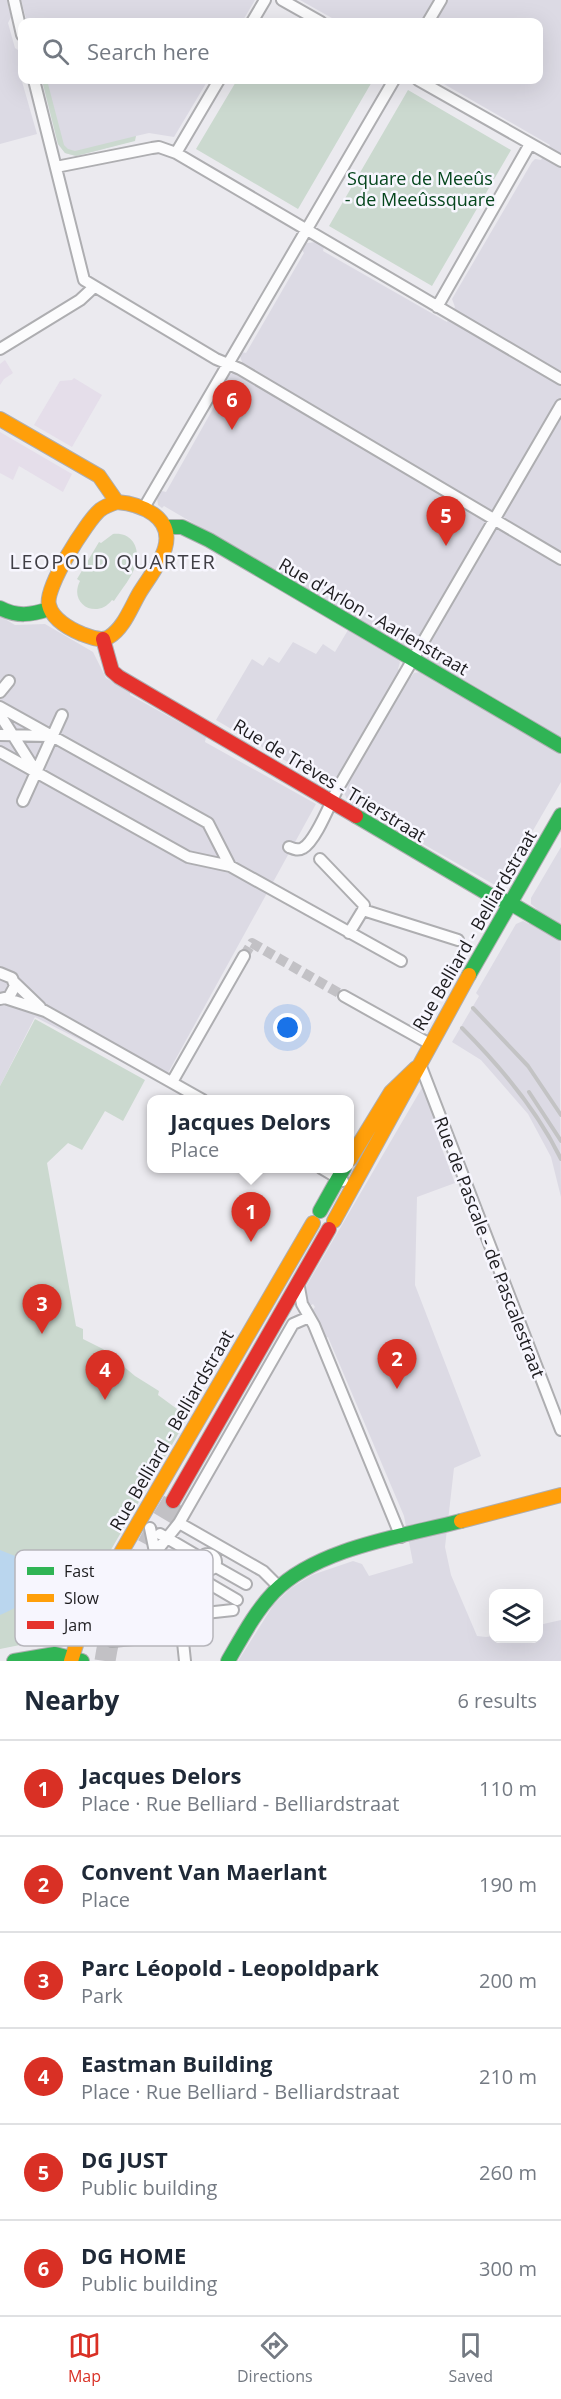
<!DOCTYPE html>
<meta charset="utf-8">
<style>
:root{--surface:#fff;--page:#f6f6f7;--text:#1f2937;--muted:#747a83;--line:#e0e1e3;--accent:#d93025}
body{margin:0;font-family:"Open Sans",sans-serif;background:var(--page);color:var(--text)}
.controls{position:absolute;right:18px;bottom:18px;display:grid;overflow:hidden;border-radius:12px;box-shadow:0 6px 24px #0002}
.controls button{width:54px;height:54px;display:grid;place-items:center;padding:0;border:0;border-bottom:2px solid var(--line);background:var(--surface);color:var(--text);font:30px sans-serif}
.you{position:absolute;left:288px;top:1028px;width:21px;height:21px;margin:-15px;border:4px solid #fff;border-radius:50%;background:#1a73e8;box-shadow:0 0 0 9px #1a73e833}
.badge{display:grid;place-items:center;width:39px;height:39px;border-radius:50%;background:var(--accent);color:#fff;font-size:20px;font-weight:700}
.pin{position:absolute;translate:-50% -50px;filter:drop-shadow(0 2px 3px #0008)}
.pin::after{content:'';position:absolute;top:32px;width:21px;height:18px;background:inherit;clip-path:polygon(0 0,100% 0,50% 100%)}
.popup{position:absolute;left:147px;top:1095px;width:207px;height:78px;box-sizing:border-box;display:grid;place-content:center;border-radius:12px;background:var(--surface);filter:drop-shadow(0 2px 4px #0005);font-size:20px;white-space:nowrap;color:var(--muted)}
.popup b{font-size:22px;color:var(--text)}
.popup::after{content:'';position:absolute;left:50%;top:100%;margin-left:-12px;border:12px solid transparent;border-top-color:var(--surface)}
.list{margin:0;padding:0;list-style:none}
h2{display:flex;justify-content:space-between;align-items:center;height:78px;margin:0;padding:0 24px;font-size:26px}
h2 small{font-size:20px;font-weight:400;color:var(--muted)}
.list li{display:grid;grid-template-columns:39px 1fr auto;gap:18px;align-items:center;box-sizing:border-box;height:96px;padding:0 24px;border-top:2px solid var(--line)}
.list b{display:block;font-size:22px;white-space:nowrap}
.list p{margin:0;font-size:20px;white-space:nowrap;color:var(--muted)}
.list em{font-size:20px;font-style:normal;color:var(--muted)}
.icon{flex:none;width:33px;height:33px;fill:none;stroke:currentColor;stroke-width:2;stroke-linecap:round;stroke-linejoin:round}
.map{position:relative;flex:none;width:561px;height:1661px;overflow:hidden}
.search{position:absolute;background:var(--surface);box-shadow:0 6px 24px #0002;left:18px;right:18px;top:18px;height:66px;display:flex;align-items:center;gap:15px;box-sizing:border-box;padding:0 21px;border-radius:12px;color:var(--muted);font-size:22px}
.sheet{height:654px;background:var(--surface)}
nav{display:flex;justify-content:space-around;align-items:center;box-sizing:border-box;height:84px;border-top:2px solid var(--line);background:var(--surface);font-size:16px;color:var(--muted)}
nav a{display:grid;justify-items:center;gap:3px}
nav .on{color:var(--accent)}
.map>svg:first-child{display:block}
</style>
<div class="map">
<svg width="561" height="1661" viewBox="0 0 561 1661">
<rect width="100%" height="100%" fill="#ebeaef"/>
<path fill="#dcdae4" d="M0 0H7L11 17 8 23 15 48 18 50 22 69 21 78 37 134 0 144Z
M21 0H255L242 22H27Z
M300 0H561V738L428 661 426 655 429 647 416 639 412 646H403L164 506 162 508 158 505 157 498 162 491 166 492 227 384 225 382 229 375 235 372 243 365 240 356 242 352 246 353 304 253 302 250 307 243 316 242 324 247 323 251 447 322 455 307 452 299 532 162 535 159 541 160 550 145 437 80H538V22H339Z
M42 80H208L174 137 149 133 136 136 133 141 76 156 65 153 58 144Z
M0 616 15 625 45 624 93 652 106 678 130 692V695L206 737 205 742 316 804 163 1082 35 1017 0 1086Z
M348 630 396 658 400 662 398 669 411 677 414 673 420 672 561 754V782L502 884 498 886 493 884 348 801 344 793 348 787 334 778 331 784 322 786 319 784 320 781 216 720 252 659 263 666 269 657 279 663 293 642 316 654 323 644 335 652Z
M561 847 560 1085 561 1197 551 1157 528 1114 481 1060 452 1042 479 996 476 993 516 924 523 921 529 924 537 909 531 904V898Z
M423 1086 435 1118 431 1120 455 1183 417 1197 415 1285 481 1456 454 1468 445 1547 451 1575 477 1636 486 1637 493 1636 494 1638H538L539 1625 561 1620V1661H238L274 1604 291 1588 312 1575 353 1561 362 1564 369 1576 413 1563 404 1516 328 1337 323 1339 311 1312 315 1307 313 1304 308 1307 304 1290Z"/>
<path fill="#e5deea" d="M5 360 13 373 4 379 0 385V364Z
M74 378 102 395 72 447 34 425 60 381 72 380Z
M0 432 72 474 63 492 19 466 13 480 0 473Z"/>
<path fill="#cbd9cf" d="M42 80H47L64 145 68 149 75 151 136 136 135 141 76 156 65 153 58 144Z
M237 80H373L298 209 196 149Z
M408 90 511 150 432 286 329 226Z
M113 534C133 532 140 549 136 564 133 576 121 590 114 601L112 600C97 620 68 604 80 581L77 579 99 542 101 543Z
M35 1019 145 1080 123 1121 105 1111 82 1150 68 1143 47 1163 76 1326 83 1329V1339L103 1349 135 1376 159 1391 158 1395 188 1417 65 1629 50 1639 0 1649V1086Z"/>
<path fill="#bad6ee" d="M0 1550 25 1560 34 1573C32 1596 22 1606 0 1615Z"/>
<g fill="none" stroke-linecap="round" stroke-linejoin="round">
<path stroke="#c2c1c5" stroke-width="10" stroke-dasharray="10 5" stroke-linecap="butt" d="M244 956 252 943 344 996"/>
<path stroke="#c2c1c5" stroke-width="21" stroke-dasharray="21 10" stroke-linecap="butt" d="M105 1661C114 1600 142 1553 173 1501"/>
<g stroke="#aeaeb1" stroke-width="14">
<path id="street" d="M14 0 22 35
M282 0 321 22
M252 22 265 0
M428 22 441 0
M34 80 84 280 216 359 240 369 561 559
M418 80 561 161
M176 153 219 80
M56 167 152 148 159 147 176 153 561 379
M437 307 530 144
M0 349 80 300 94 287
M145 506 394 80
M0 692 9 681
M0 707 208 823 230 866
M0 715 35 770
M0 735 49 736
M0 752 188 857 230 866 401 961
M23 801 62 715
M289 847C294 849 298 851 303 848 316 841 331 801 338 788L561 405
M320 859 364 905 363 910 458 940
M349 933 363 910
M0 973 12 978 15 986 9 997 0 999
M14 982 40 1007
M344 996 430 1044
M5 998 45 1011 203 1100
M420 1064 561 1430
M172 1082 244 956
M321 1168 343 1181
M298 1282 302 1304 314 1325 401 1537
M179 1523 263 1571 279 1587
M150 1528 155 1552 160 1610 169 1614 160 1629
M160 1534 201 1558
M155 1552 237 1600
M200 1562a8 8 0 1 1 16 0a8 8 0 1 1-16 0Z
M146 1564 179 1523 293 1324 309 1317
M216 1567 246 1584
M169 1614 183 1623 187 1615 233 1610
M183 1623 174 1637 183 1642 185 1661
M112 1641 155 1637 160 1629 174 1637"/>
</g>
<g stroke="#aeaeb1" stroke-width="16">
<path id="fast" d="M165 527H182L209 540 561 746
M0 608C17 617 31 615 49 609
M356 816 490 895 510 903 561 933
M469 975 561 815
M320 1211 344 1168
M14 1661 55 1654 82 1661
M228 1661C242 1637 255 1612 274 1592 317 1548 403 1536 461 1521"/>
</g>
<g stroke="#aeaeb1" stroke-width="16">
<path id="slow" d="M0 419 99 476 117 502
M117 502C141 504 174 517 165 548 161 563 148 579 140 592 131 607 124 628 109 637 101 642 90 637 82 634 70 629 52 619 49 605 44 588 87 521 100 510 105 506 111 504 117 502Z
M350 1159 391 1092 416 1068
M334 1221 469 975
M461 1521 561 1495
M71 1661 82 1626 122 1551 313 1223"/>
</g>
<g stroke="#aeaeb1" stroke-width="16">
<path id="jam" d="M103 639 112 671 119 677 356 816
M173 1501 329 1229"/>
</g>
<use href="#street" stroke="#fcfcfd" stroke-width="10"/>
<use href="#fast" stroke="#30b455" stroke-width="14"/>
<use href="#slow" stroke="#ff9f0a" stroke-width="14"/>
<use href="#jam" stroke="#e5322d" stroke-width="14"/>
<path stroke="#c3c3c4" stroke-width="4" d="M473 1008 528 1066 561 1115
M462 1028C500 1066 537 1110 561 1159
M529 1092 561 1141"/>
</g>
<g text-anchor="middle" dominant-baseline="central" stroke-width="5" stroke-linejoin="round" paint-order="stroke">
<g font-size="18" fill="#05461d" stroke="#f7f6fe">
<text x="420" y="178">Square de Meeûs<tspan x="420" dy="21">- de Meeûssquare</tspan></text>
</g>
<g font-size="18" fill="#1d1c1f" stroke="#f7f6fe">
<text transform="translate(374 616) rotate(30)">Rue d'Arlon - Aarlenstraat</text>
<text transform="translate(330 780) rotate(31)">Rue de Trèves - Trierstraat</text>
<text transform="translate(474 930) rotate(-60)">Rue Belliard - Belliardstraat</text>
<text transform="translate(490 1247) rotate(69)">Rue de Pascale - de Pascalestraat</text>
<text transform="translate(171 1430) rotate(-60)">Rue Belliard - Belliardstraat</text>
</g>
<g font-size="20" letter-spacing="1.5" fill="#403f45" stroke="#f7f6fe">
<text x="113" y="561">LEOPOLD QUARTER</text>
</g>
</g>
<rect x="15" y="1550" width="198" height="96" rx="9" fill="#f7f6fe" stroke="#b6b5bb" stroke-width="1.5"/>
<rect x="27" y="1567" width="27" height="8" fill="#30b455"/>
<rect x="27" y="1594" width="27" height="8" fill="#ff9f0a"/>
<rect x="27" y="1621" width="27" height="8" fill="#e5322d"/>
<g font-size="16" fill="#1d1c1f">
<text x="64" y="1577">Fast</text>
<text x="64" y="1604">Slow</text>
<text x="64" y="1631">Jam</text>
</g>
</svg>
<div class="controls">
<button><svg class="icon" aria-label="layers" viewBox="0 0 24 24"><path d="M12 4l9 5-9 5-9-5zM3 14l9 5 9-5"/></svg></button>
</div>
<div class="you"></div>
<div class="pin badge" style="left:251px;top:1242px">1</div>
<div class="popup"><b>Jacques Delors</b>Place</div>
<div class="pin badge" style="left:397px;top:1389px">2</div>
<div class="pin badge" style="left:42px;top:1334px">3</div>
<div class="pin badge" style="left:105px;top:1400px">4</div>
<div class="pin badge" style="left:446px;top:546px">5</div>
<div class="pin badge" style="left:232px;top:430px">6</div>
<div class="search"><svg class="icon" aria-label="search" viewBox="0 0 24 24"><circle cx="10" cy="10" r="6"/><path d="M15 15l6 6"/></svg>Search here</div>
</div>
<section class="sheet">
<h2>Nearby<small>6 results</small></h2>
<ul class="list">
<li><span class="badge">1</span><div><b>Jacques Delors</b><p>Place · Rue Belliard - Belliardstraat</p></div><em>110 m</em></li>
<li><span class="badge">2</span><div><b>Convent Van Maerlant</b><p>Place</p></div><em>190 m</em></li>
<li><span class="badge">3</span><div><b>Parc Léopold - Leopoldpark</b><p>Park</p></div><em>200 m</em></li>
<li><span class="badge">4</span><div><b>Eastman Building</b><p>Place · Rue Belliard - Belliardstraat</p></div><em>210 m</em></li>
<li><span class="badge">5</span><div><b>DG JUST</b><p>Public building</p></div><em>260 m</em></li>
<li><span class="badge">6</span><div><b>DG HOME</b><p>Public building</p></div><em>300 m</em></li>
</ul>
</section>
<nav>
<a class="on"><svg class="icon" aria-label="map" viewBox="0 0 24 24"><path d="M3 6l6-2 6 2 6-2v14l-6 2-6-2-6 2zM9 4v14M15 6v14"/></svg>Map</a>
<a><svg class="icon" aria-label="directions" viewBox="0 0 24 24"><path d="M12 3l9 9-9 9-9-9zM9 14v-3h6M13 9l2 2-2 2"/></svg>Directions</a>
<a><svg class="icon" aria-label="saved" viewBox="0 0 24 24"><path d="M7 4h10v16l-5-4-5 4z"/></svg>Saved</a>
</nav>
